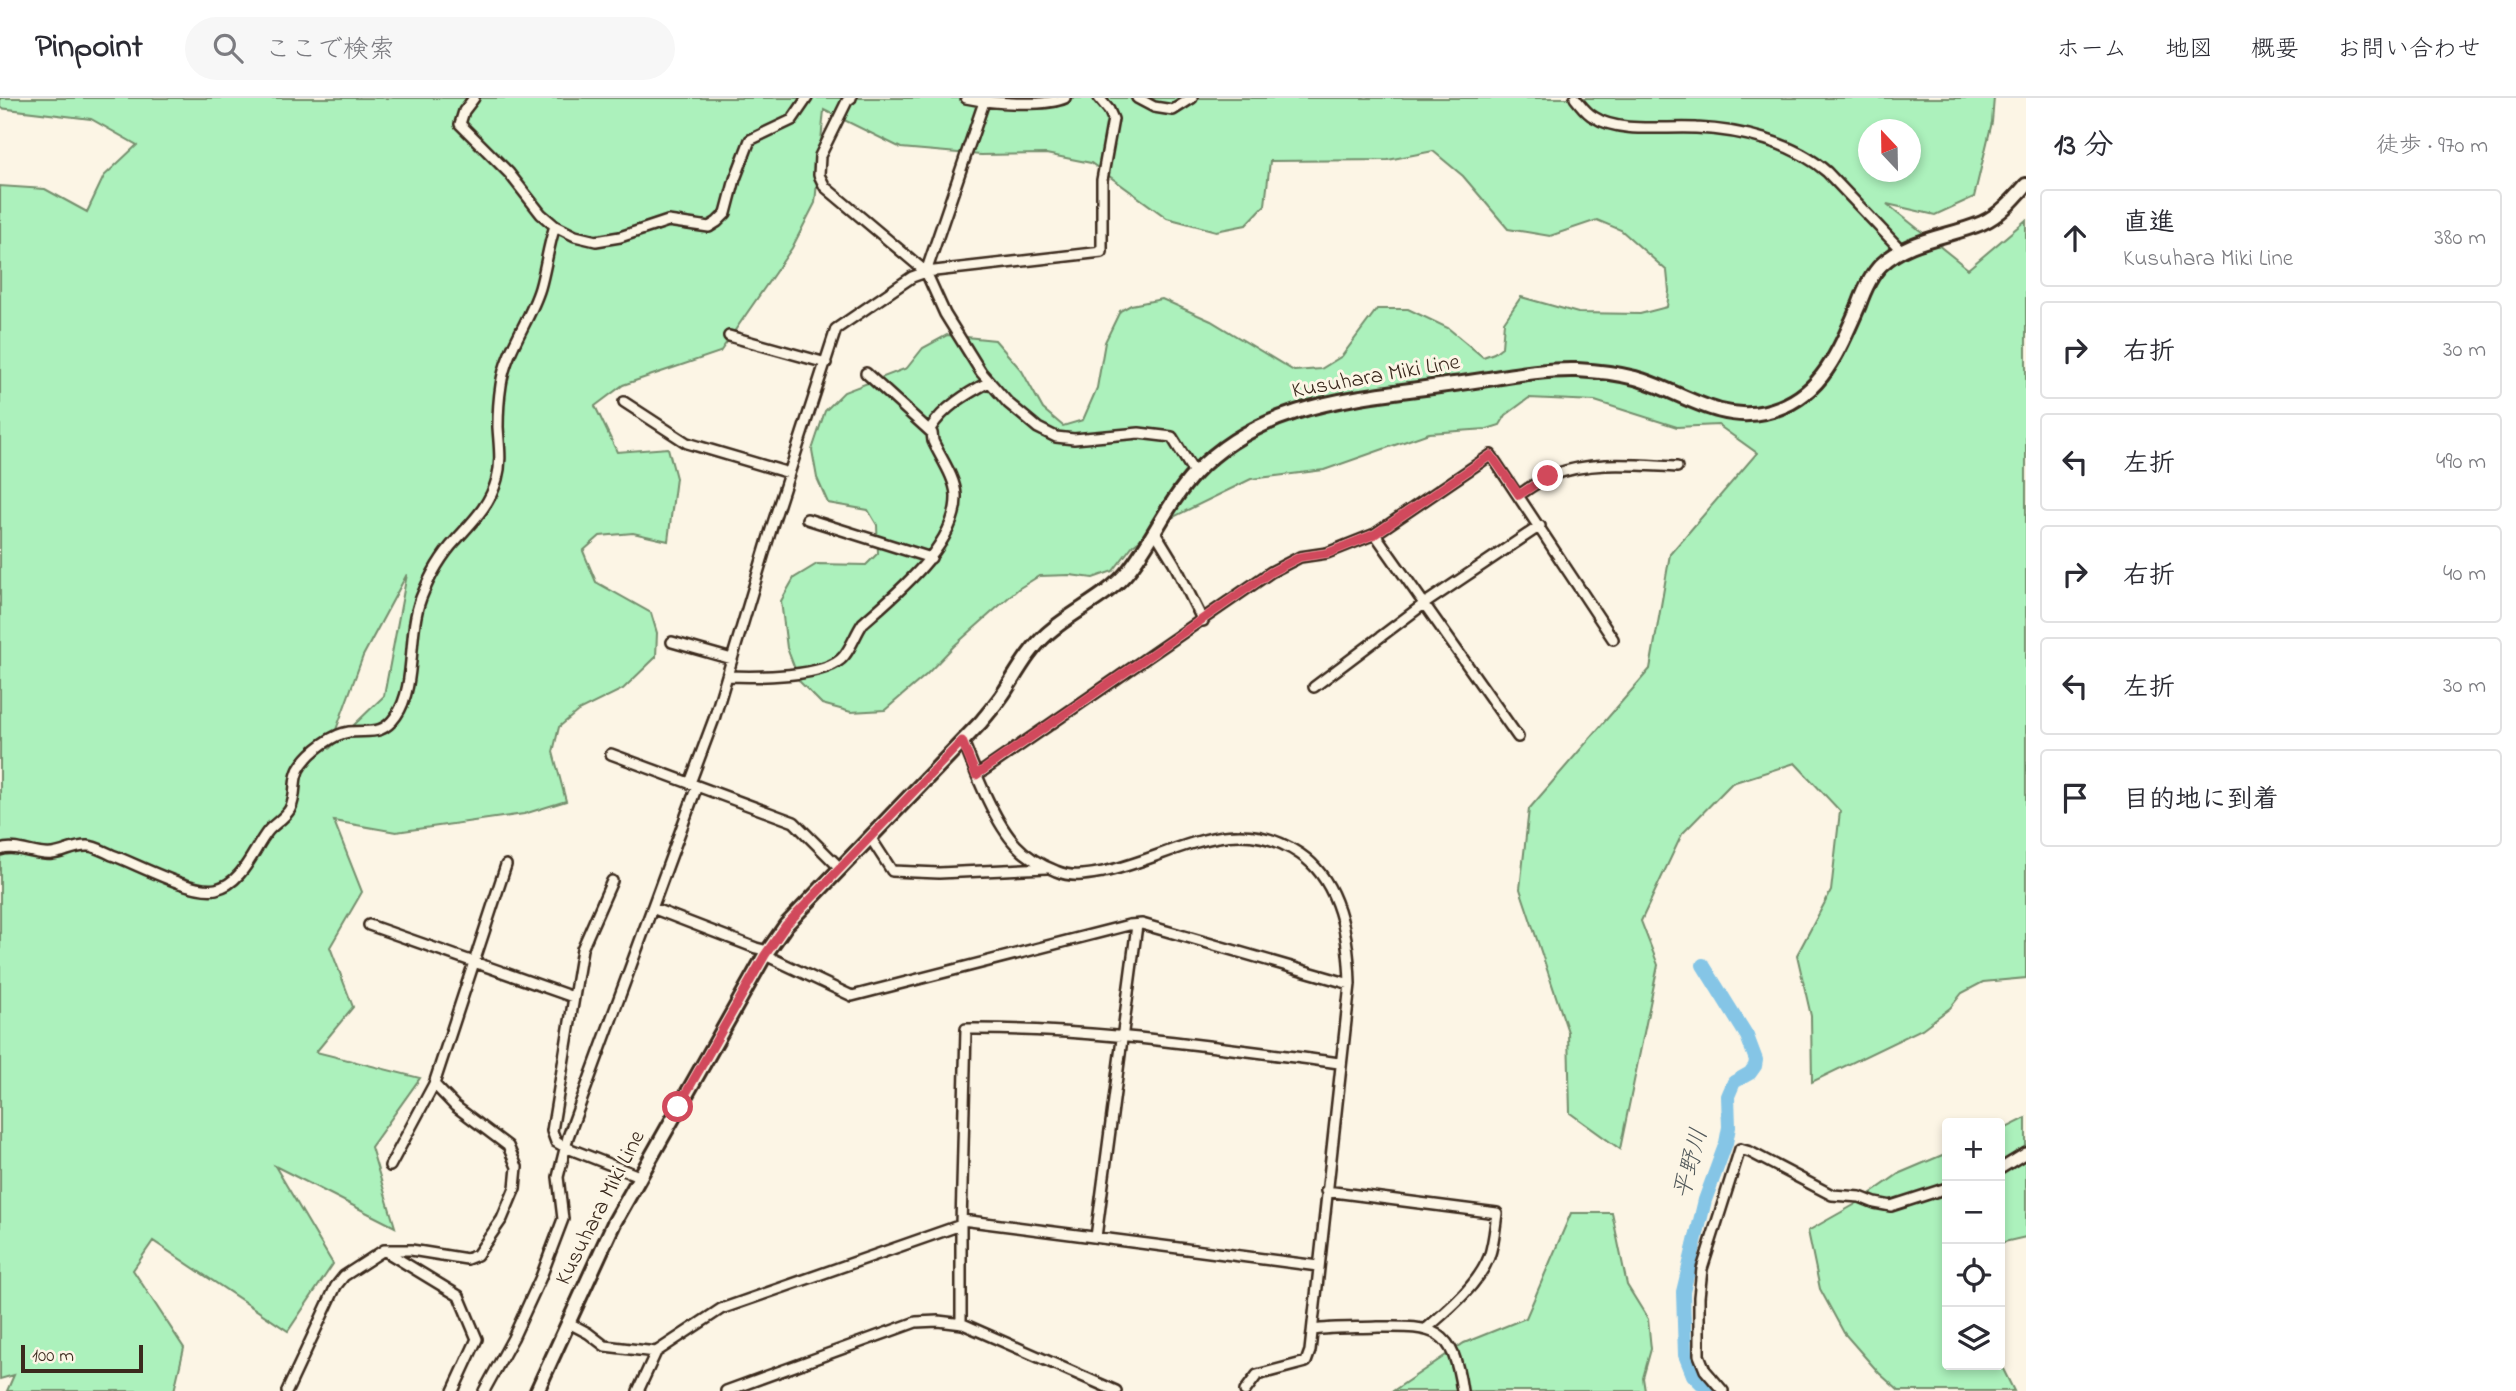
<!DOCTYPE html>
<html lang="ja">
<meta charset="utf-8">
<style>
:root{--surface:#fff;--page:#f7f7f7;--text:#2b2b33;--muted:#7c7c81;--line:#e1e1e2}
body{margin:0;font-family:"Indie Flower","Klee One",sans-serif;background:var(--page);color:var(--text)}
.controls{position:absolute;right:21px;bottom:21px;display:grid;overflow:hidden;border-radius:7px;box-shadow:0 4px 10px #0003}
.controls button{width:63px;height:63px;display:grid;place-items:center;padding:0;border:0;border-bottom:2px solid var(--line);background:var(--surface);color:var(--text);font:35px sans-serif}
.compass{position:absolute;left:1858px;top:21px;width:63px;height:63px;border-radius:50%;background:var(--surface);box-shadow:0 4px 10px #0003;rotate:338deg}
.scale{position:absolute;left:21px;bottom:18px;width:122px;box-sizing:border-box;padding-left:7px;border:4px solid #3b2a1e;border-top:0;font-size:19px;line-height:24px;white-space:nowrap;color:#3b2a1e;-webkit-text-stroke:5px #fcf5e5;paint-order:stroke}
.stop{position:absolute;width:21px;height:21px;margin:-16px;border:5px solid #d1495b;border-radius:50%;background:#fff}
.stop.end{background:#d1495b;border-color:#fff;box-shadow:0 2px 7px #0008}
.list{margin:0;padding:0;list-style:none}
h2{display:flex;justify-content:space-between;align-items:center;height:91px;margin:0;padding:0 28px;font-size:30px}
h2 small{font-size:23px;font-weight:400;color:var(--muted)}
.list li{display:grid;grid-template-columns:46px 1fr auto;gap:21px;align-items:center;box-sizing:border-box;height:98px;margin:0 14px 14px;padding:0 14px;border:2px solid var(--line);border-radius:7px}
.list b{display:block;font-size:26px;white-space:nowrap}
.list p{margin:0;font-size:23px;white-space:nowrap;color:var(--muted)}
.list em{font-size:23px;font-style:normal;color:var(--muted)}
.icon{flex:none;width:38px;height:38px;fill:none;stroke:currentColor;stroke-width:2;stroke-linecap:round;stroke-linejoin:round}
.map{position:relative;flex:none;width:2026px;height:1293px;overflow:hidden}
header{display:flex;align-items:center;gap:42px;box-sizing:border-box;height:98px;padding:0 35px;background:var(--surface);border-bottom:2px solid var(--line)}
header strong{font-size:33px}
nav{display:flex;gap:38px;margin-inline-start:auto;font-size:24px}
.search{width:490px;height:63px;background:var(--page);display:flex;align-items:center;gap:18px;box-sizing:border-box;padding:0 24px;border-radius:38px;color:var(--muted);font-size:26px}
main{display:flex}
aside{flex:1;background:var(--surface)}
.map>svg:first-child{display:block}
</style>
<header>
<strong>Pinpoint</strong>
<div class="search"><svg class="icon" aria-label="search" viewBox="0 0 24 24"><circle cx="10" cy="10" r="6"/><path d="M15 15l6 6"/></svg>ここで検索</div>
<nav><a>ホーム</a><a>地図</a><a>概要</a><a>お問い合わせ</a></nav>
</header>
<main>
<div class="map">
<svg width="2026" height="1293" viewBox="0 0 2026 1293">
<rect width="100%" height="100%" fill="#fcf5e5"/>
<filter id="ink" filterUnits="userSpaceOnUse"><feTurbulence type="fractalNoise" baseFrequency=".0143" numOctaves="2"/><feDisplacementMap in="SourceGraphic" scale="14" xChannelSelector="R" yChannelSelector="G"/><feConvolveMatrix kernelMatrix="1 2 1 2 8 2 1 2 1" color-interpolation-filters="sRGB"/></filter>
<g filter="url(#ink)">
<path fill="#acf1bc" stroke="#748e6d" stroke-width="2" fill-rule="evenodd" d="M0 0H1006L1022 8 1067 0H1994L1992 24 1974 99 1935 117 1887 106 1968 171 2026 122V880L1983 884 1962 895 1950 910 1922 931 1812 984 1811 918 1797 857 1831 793 1840 713 1795 665 1732 685 1682 736 1641 823 1658 867 1620 1051 1570 1015 1568 934 1520 791 1529 711 1650 571 1670 456 1757 355 1718 327 1677 329 1595 303 1529 300 1506 317 1500 327 1487 331 1429 335 1324 372 1251 381 1165 423 1133 447 1113 473 1093 480 1070 477 1039 478 1018 491 954 548 926 577 885 612 851 614 822 606 800 584 787 550 781 503 794 480 817 466 866 467 878 455 877 427 868 412 828 405 817 380 812 352 825 313 844 294 907 270 923 250 947 237 995 242 1022 273 1043 311 1063 328 1083 322 1097 290 1105 244 1120 213 1131 207 1162 201 1211 223 1294 273 1321 271 1342 258 1377 211H1408L1448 230 1483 259 1494 255 1502 249 1504 224 1521 199 1578 215 1640 216 1667 209 1669 193 1667 173 1621 132 1597 122 1550 138 1508 131 1463 78 1433 53 1388 62 1270 63 1265 107 1246 127 1216 133 1167 120 1091 65 1046 56 981 57 901 50 824 12 815 105 792 150 720 254 623 287 595 308 617 354 668 350 676 380 668 443 633 435 600 438 583 453 596 484 651 515 657 535 656 559 623 591 578 613 559 629 553 654 566 703 524 716 396 734 334 723 362 794 330 849 353 909 316 954 420 980 371 1049 395 1129 275 1068 333 1166 288 1233 153 1143 133 1172 184 1250 174 1293H7L14 1277 0 1281V88L45 91 87 114 104 78 137 47 91 21 0 10ZM1868 32H1910V74H1868ZM407 476 384 598 329 651 363 558Z
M2026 1020V1139L2000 1145V1033Z
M1947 1055V1267H2000V1265L2014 1293H1899L1879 1275 1844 1235 1820 1191 1808 1133 1854 1107 1900 1075Z
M1571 1115H1612L1627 1187 1648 1221 1651 1251 1643 1280 1645 1293H1393L1464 1245 1526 1220Z"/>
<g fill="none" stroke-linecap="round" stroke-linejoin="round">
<path stroke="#85c5e6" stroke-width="14" d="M1703 867 1747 938 1756 962 1755 968 1750 975 1734 984 1728 998 1729 1029 1726 1045 1705 1102 1683 1194 1685 1257 1693 1277 1709 1293"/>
<g stroke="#3b2a1e" stroke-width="14">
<path id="street" d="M474 0 464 13 460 26 509 75 541 116 555 128 575 138 596 143 620 139 668 123 709 129 717 124 726 115 735 81 750 42 792 22 807 0
M851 0 847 3 820 58 819 77 825 89 926 174 945 216 981 274 1008 305 1038 330 1056 339 1074 341 1139 335 1172 339 1195 376
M966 0C989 5 1045 9 1065 0
M1137 0 1154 9 1173 12 1192 0
M1575 0C1581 7 1586 15 1594 19 1620 36 1666 28 1696 30 1741 32 1793 44 1827 74L1901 152
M926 174 984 4
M729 238 826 265
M624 304 687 345 789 375
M930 331C944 309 966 296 989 284
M1519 397C1529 390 1540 382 1552 377 1592 362 1635 367 1677 369
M807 421 931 460
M1155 434 1174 465 1203 523
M1375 436 1518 639
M672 544 732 561
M727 578C753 579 827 580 844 558 852 548 856 535 863 525 897 495 958 446 956 397 955 379 940 359 933 343L932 335 866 275
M1314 589 1424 506 1540 428
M963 643C975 673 994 724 1016 747 1027 759 1041 767 1056 773 1072 780 1086 777 1103 774 1171 760 1233 710 1300 756 1340 783 1349 841 1350 886L1310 1253 1306 1264 1257 1277 1245 1293
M611 656 794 724 840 770
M977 677 1271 474 1300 459 1327 455 1375 436 1491 357 1613 541
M690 685 714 621 773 425 836 231 912 179 926 174 1102 154V82L1113 21 1109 12 1099 0
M870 739 892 773 939 775 1047 770
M0 752C17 746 34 758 52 756 64 755 75 747 88 748 95 748 105 754 112 757 137 766 192 796 216 791 243 785 253 752 268 733 275 725 285 720 290 711 298 696 291 680 302 666 311 653 333 636 349 634 370 632 382 638 396 618 417 588 407 537 421 500 429 480 441 458 456 442 473 423 490 407 497 381 502 363 499 347 498 329 498 316 499 300 501 287 506 251 530 223 540 190 546 169 548 149 555 128
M612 783 582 851 552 1033 556 1044 565 1049 639 1078
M652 810 756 850 768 853
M369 827 573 899
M765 857 852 898 1129 827 1142 826 1350 886
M390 1068 434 986 506 767
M2000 1071 2026 1055
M1326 1093 1497 1115C1495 1129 1494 1145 1489 1159 1478 1187 1449 1211 1427 1230
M962 1122 1318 1168
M1096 1139 1137 827
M385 1153 459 1198 477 1241 453 1293
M567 1224 588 1235 605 1248 656 1254
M961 1226V1127L966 931C1092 930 1215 949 1340 965
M1313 1232C1334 1229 1356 1230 1378 1229 1436 1228 1453 1230 1462 1293
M287 1293 336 1188 344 1178 384 1152H411L467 1161 477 1157 502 1121 515 1090 517 1069 508 1048 455 1008 434 986
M484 1293 513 1240 541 1179 563 1121 558 1079 568 1039 697 688
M638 1293 656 1254 721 1211 961 1127
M726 1293 916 1224 938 1223 963 1226 1116 1293
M1723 1293 1705 1272 1699 1257V1199L1702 1171 1740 1051 1750 1054 1832 1097 1860 1099 1875 1105 1891 1108 1947 1090"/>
</g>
<g stroke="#3b2a1e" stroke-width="18">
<path id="secondary" d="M537 1293 614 1125 765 857 786 827 981 624C989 614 998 604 1005 593 1018 573 1029 552 1047 536 1072 513 1108 499 1129 472 1153 442 1168 404 1195 375 1265 302 1360 300 1454 286 1494 281 1537 271 1577 272 1596 273 1616 275 1635 280 1679 292 1717 325 1765 314 1821 302 1838 254 1859 207 1864 193 1870 178 1881 167 1908 141 1949 139 1982 125 2000 117 2014 101 2026 87"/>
</g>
<use href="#street" stroke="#fcf5e5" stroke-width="9"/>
<use href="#secondary" stroke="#fcf5e5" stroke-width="12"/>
</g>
</g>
<g fill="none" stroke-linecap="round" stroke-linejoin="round" filter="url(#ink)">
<path stroke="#d1495b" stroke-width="9" d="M678 1009 765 857 786 827 962 643 976 677 1271 474 1300 459 1328 455 1375 436 1491 357 1519 397 1548 378"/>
</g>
<g text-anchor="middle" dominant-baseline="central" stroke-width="6" stroke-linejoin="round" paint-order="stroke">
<g font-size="23" fill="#3b2a1e" stroke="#fcf5e5">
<text transform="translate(1376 279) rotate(-10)">Kusuhara Miki Line</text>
<text transform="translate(601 1110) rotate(-63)">Kusuhara Miki Line</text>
</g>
<g font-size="24" font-style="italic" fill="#51585a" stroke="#fcf5e5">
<text transform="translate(1692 1066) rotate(-75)">平野川</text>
</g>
</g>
</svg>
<div class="controls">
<button>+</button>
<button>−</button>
<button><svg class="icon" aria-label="locate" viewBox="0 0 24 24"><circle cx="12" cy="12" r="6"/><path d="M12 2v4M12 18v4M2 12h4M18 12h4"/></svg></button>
<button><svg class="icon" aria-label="layers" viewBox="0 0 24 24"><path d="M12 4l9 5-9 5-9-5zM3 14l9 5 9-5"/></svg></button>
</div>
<svg class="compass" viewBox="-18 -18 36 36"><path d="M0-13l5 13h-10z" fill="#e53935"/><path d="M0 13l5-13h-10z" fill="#7c7c81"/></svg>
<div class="scale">100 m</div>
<div class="stop" style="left:678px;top:1009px"></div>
<div class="stop end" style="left:1548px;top:378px"></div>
</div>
<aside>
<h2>13 分<small>徒歩 · 970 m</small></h2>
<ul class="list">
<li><svg class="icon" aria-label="ahead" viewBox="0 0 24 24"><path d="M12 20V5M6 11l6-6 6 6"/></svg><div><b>直進</b><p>Kusuhara Miki Line</p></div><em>380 m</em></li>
<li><svg class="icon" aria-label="right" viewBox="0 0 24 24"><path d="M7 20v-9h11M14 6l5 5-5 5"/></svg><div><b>右折</b></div><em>30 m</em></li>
<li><svg class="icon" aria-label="left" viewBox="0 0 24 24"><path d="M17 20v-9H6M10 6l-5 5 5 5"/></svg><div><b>左折</b></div><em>490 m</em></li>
<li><svg class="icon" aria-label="right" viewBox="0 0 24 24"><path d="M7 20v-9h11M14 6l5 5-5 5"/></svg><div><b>右折</b></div><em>40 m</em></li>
<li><svg class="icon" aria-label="left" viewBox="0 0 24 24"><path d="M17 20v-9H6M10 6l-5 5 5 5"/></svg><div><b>左折</b></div><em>30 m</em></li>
<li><svg class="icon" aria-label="arrive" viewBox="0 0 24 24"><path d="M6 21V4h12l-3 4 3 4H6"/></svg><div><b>目的地に到着</b></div></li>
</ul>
</aside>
</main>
